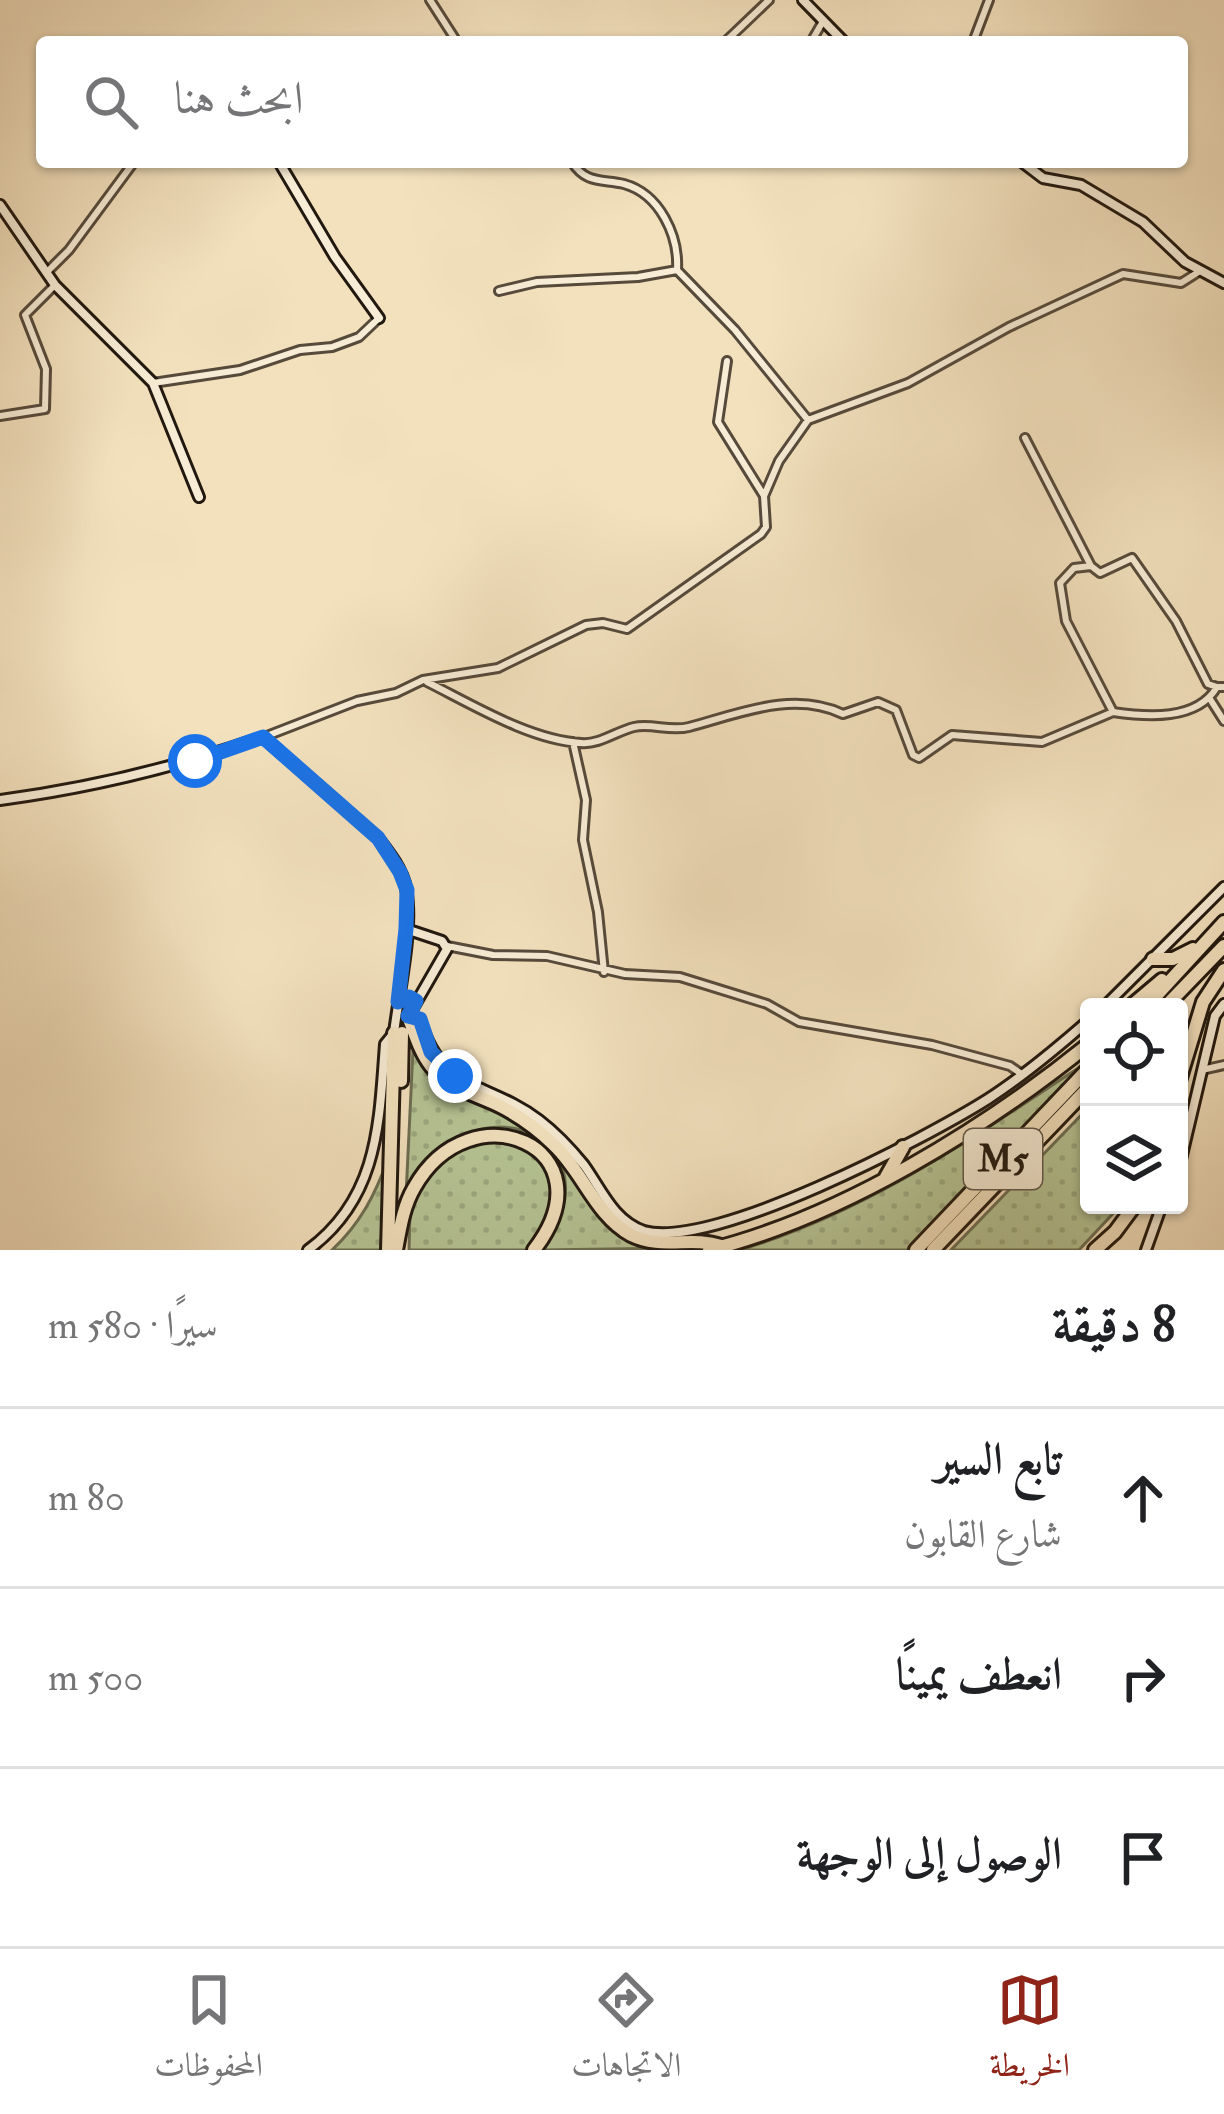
<!DOCTYPE html>
<html lang="ar">
<meta charset="utf-8">
<style>
:root{--surface:#fff;--page:#f2f2f2;--text:#202124;--muted:#757577;--line:#e0e0e0;--accent:#8f2418}
body{margin:0;font-family:"IM FELL Double Pica",Amiri,serif;background:var(--page);color:var(--text);direction:rtl}
.controls{position:absolute;right:36px;bottom:36px;display:grid;overflow:hidden;border-radius:12px;box-shadow:0 3px 9px #0004}
.controls button{width:108px;height:108px;display:grid;place-items:center;padding:0;border:0;border-bottom:3px solid var(--line);background:var(--surface);color:var(--text);font:60px sans-serif}
.stop{position:absolute;width:36px;height:36px;margin:-27px;border:9px solid #1a73e8;border-radius:50%;background:#fff}
.stop.end{background:#1a73e8;border-color:#fff;box-shadow:0 3px 12px #0008}
.list{margin:0;padding:0;list-style:none}
h2{display:flex;justify-content:space-between;align-items:center;height:156px;margin:0;padding:0 48px;font-size:51px}
h2 small{font-size:39px;font-weight:400;color:var(--muted)}
.list li{display:grid;grid-template-columns:78px 1fr auto;gap:36px;align-items:center;box-sizing:border-box;height:180px;padding:0 48px;border-top:3px solid var(--line)}
.list b{display:block;font-size:45px;white-space:nowrap}
.list p{margin:0;font-size:39px;white-space:nowrap;color:var(--muted)}
.list em{font-size:39px;font-style:normal;color:var(--muted)}
.icon{flex:none;width:66px;height:66px;fill:none;stroke:currentColor;stroke-width:2;stroke-linecap:round;stroke-linejoin:round}
.map{position:relative;flex:none;width:1224px;height:1250px;overflow:hidden;direction:ltr}
.search{position:absolute;background:var(--surface);box-shadow:0 3px 9px #0004;left:36px;right:36px;top:36px;height:132px;display:flex;align-items:center;gap:30px;box-sizing:border-box;padding:0 42px;border-radius:12px;color:var(--muted);font-size:45px}
.sheet{height:696px;background:var(--surface)}
nav{display:flex;justify-content:space-around;align-items:center;box-sizing:border-box;height:168px;border-top:3px solid var(--line);background:var(--surface);font-size:33px;color:var(--muted)}
nav a{display:grid;justify-items:center;gap:6px}
nav .on{color:var(--accent)}
.map>svg:first-child{display:block}
</style>
<div class="map">
<svg width="1224" height="1250" viewBox="0 0 1224 1250">
<defs>
<pattern id="park-dots" width="8" height="8" patternUnits="userSpaceOnUse" patternTransform="scale(3)"><rect width="8" height="8" fill="#b6c495"/><path d="M2 2h.1M6 6h.1" fill="none" stroke="#9ca87f" stroke-width="1.8" stroke-linecap="round"/></pattern>
</defs>
<rect width="100%" height="100%" fill="#f3e1be"/>
<filter id="stains"><feTurbulence type="fractalNoise" baseFrequency=".00167" numOctaves="4"/><feColorMatrix values="0 0 0 0 .2 0 0 0 0 .09 0 0 0 0 .02 0 0 0 .5 -.17"/></filter>
<radialGradient id="worn" r=".72"><stop offset=".6" stop-color="#630" stop-opacity="0"/><stop offset="1" stop-color="#630" stop-opacity=".3"/></radialGradient>
<path fill="url(#park-dots)" stroke="#6c6e52" stroke-width="3" d="M414 1029 445 1082 527 1123 640 1242 681 1248 540 1250C626 1142 472 1065 406 1196Z
M1089 1061 910 1250H740C873 1210 974 1136 1089 1061Z
M1089 1107V1205H1121L1079 1250H951Z
M520 1138 556 1179 546 1226 528 1250H409L410 1210 427 1175 461 1146Z
M388 1159 385 1250H332C360 1224 375 1195 388 1159Z"/>
<g fill="none" stroke-linecap="round" stroke-linejoin="round">
<g stroke="#564a3b" stroke-width="12">
<path id="street" d="M430 0 457 42
M725 42 769 0
M811 42 822 23
M973 42 989 0
M572 162C586 184 601 179 624 184 660 194 679 236 677 270L735 330 808 420
M47 272 69 250 134 162
M499 291 537 282 638 277 677 270
M727 361 718 422 764 496
M153 383 240 370 300 350 332 347 359 337 379 318
M0 416 45 409 46 369 25 315 55 285
M1025 438 1091 566 1100 573 1132 558 1176 621 1208 684 1217 687
M1091 566 1074 568 1060 583 1066 621 1113 712C1147 717 1197 721 1217 687H1224
M427 682C473 705 530 740 581 743 599 745 617 731 634 727 652 723 670 732 689 727 738 714 793 690 843 714L878 702 896 710 913 755 919 758 952 735 1042 742 1113 712
M1210 699 1224 721
M264 737 357 701 396 693 423 680 498 668 586 625 603 623 627 629 761 534 766 527 764 496 779 461 808 420 908 383 1009 327 1123 274 1181 283 1200 271
M573 742 586 800 583 840 598 912 604 972
M447 946 493 955 547 956 625 974 680 977 767 1004 799 1022 932 1045 1010 1066 1023 1075
M1202 1070 1224 1065"/>
</g>
<g stroke="#21180f" stroke-width="14">
<path id="secondary" d="M803 0 844 42
M279 162 335 257 379 318
M1022 162 1043 178 1081 185 1143 222 1185 262 1224 283
M0 205 55 285 153 383 199 497
M0 800C90 788 177 767 263 737L378 838C389 852 403 870 406 888 414 928 399 991 394 1033L385 1044C379 1123 379 1198 308 1250
M406 929 442 941 447 949 409 1015
M1104 1007 1224 887
M408 1016 420 1019C441 1093 486 1080 539 1120 556 1133 571 1149 584 1165 602 1190 613 1220 644 1231 713 1250 926 1138 988 1099 1024 1076 1057 1048 1089 1020
M1179 1168 1215 1016 1224 1004
M1146 1250 1162 1205"/>
</g>
<g stroke="#21180f" stroke-width="18">
<path id="highway" d="M1153 959H1173L1193 949
M1130 1007 1162 980
M1146 1007 1224 922
M1165 1007 1224 946
M408 1016C415 1034 420 1052 431 1066 450 1090 477 1094 502 1107 521 1117 539 1130 554 1145 583 1172 595 1215 631 1235 661 1250 691 1236 721 1246
M401 1081 402 1033
M1179 1081 1203 1002 1224 970
M886 1177 903 1147
M388 1250 394 1033
M396 1250C400 1229 403 1207 414 1188 471 1086 613 1148 534 1250
M709 1250C841 1217 984 1129 1089 1044
M916 1250 1089 1068
M933 1250 1089 1087
M1095 1250 1115 1232 1135 1205"/>
</g>
<use href="#street" stroke="#f7ecd5" stroke-width="6"/>
<use href="#secondary" stroke="#f7ecd5" stroke-width="8"/>
<use href="#highway" stroke="#f3e1be" stroke-width="12"/>
</g>
<g fill="none" stroke-linecap="round" stroke-linejoin="round">
<path stroke="#1a73e8" stroke-width="15" d="M195 761 263 737 378 838 400 872 407 890 406 929 398 1002 409 997 416 1001 408 1016 420 1019 431 1052 455 1076"/>
</g>
<g text-anchor="middle" dominant-baseline="central" stroke-width="10" stroke-linejoin="round" paint-order="stroke">
<rect fill="#f7ecd5" stroke="#61584a" stroke-width="3" x="964" y="1129" width="78" height="60" rx="9"/>
<g font-size="36" font-weight="bold" fill="#21180f">
<text x="1003" y="1159">M5</text>
</g>
</g>
<rect width="100%" height="100%" filter="url(#stains)"/>
<rect width="100%" height="100%" fill="url(#worn)"/>
</svg>
<div class="controls">
<button><svg class="icon" aria-label="locate" viewBox="0 0 24 24"><circle cx="12" cy="12" r="6"/><path d="M12 2v4M12 18v4M2 12h4M18 12h4"/></svg></button>
<button><svg class="icon" aria-label="layers" viewBox="0 0 24 24"><path d="M12 4l9 5-9 5-9-5zM3 14l9 5 9-5"/></svg></button>
</div>
<div class="stop" style="left:195px;top:761px"></div>
<div class="stop end" style="left:455px;top:1076px"></div>
<div class="search"><svg class="icon" aria-label="search" viewBox="0 0 24 24"><circle cx="10" cy="10" r="6"/><path d="M15 15l6 6"/></svg>ابحث هنا</div>
</div>
<section class="sheet">
<h2>8 دقيقة<small>سيرًا · 580 m</small></h2>
<ul class="list">
<li><svg class="icon" aria-label="ahead" viewBox="0 0 24 24"><path d="M12 20V5M6 11l6-6 6 6"/></svg><div><b>تابع السير</b><p>شارع القابون</p></div><em>80 m</em></li>
<li><svg class="icon" aria-label="right" viewBox="0 0 24 24"><path d="M7 20v-9h11M14 6l5 5-5 5"/></svg><div><b>انعطف يمينًا</b></div><em>500 m</em></li>
<li><svg class="icon" aria-label="arrive" viewBox="0 0 24 24"><path d="M6 21V4h12l-3 4 3 4H6"/></svg><div><b>الوصول إلى الوجهة</b></div></li>
</ul>
</section>
<nav>
<a class="on"><svg class="icon" aria-label="map" viewBox="0 0 24 24"><path d="M3 6l6-2 6 2 6-2v14l-6 2-6-2-6 2zM9 4v14M15 6v14"/></svg>الخريطة</a>
<a><svg class="icon" aria-label="directions" viewBox="0 0 24 24"><path d="M12 3l9 9-9 9-9-9zM9 14v-3h6M13 9l2 2-2 2"/></svg>الاتجاهات</a>
<a><svg class="icon" aria-label="saved" viewBox="0 0 24 24"><path d="M7 4h10v16l-5-4-5 4z"/></svg>المحفوظات</a>
</nav>
